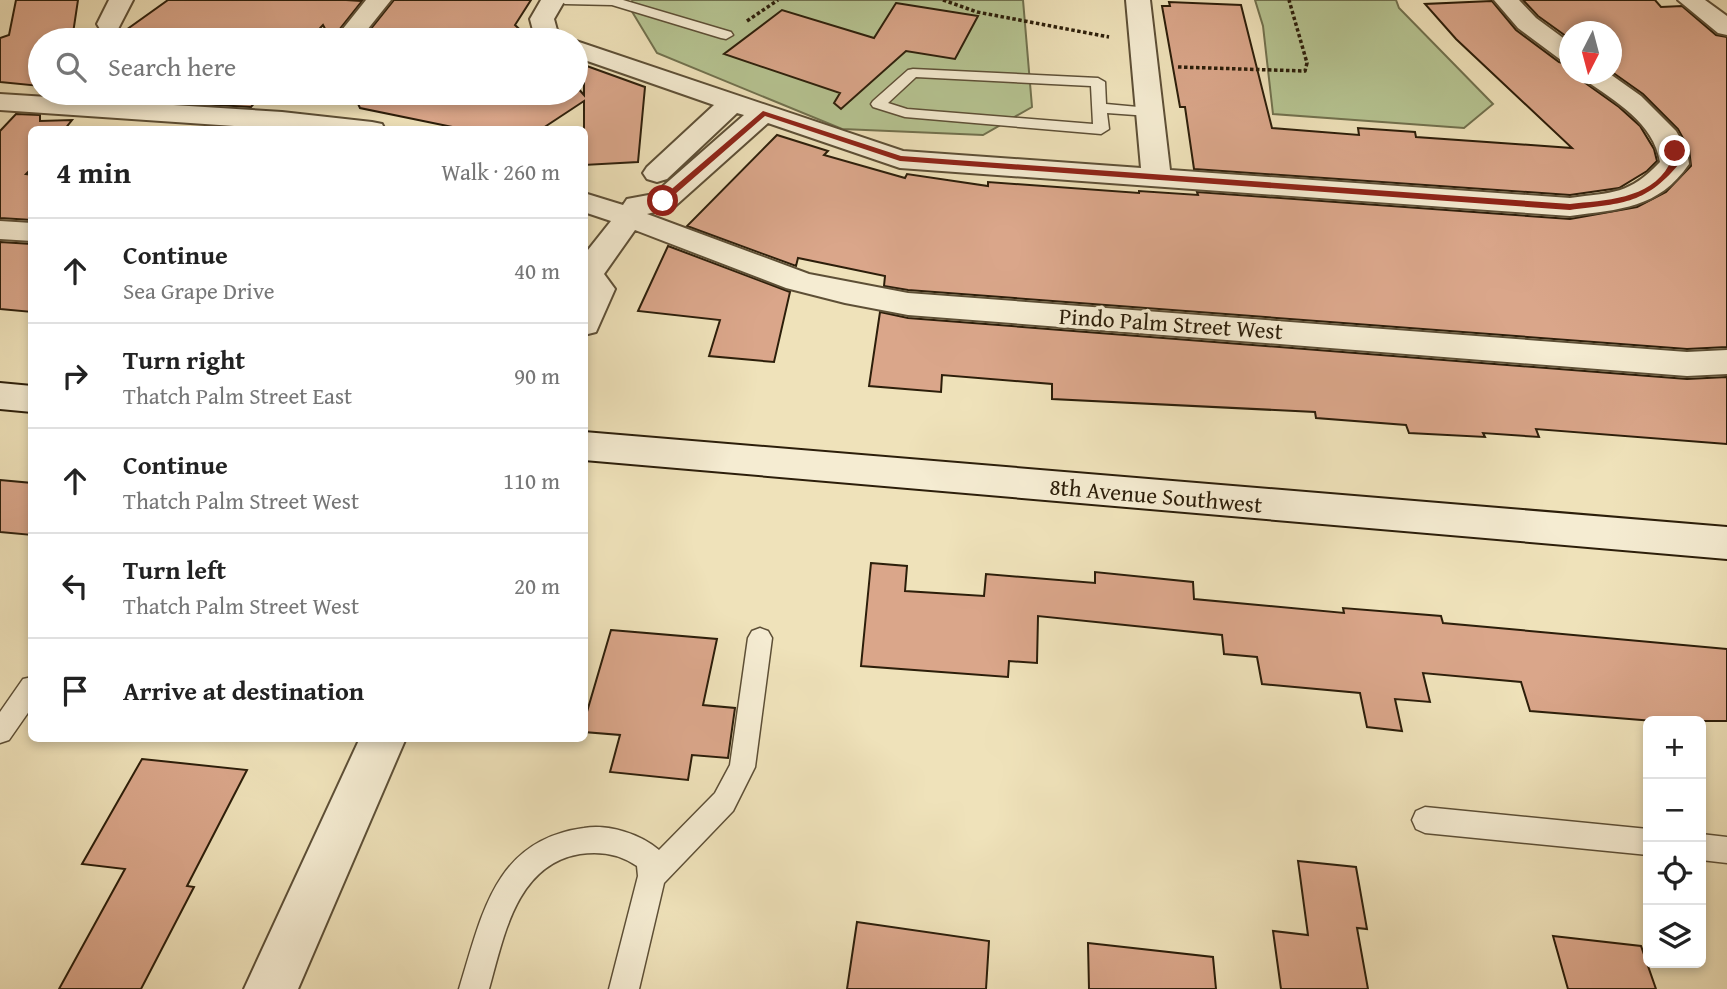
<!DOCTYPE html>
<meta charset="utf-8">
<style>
:root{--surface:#fff;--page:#f2f2f2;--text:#222;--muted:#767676;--line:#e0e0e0}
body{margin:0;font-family:"Gentium Book Plus",serif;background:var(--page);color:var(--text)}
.controls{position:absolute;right:21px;bottom:21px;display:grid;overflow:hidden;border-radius:10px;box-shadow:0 4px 10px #0003}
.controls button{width:63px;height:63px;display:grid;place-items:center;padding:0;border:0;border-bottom:2px solid var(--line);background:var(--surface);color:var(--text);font:35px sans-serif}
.compass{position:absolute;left:1559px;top:21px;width:63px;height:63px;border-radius:50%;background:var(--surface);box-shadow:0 4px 10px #0003;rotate:186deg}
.stop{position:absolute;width:21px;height:21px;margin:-16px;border:5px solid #8f2418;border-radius:50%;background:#fff}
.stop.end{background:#8f2418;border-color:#fff;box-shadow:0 2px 7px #0008}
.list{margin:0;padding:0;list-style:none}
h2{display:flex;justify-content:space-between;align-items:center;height:91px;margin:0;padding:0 28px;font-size:30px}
h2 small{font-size:23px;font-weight:400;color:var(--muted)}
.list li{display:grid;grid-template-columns:46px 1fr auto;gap:21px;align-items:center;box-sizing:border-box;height:105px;padding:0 28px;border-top:2px solid var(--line)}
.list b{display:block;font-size:26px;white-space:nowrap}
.list p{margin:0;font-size:23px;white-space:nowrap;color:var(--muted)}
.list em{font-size:23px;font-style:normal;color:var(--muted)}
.icon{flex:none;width:38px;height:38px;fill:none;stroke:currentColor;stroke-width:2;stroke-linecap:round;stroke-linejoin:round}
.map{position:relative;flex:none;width:1727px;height:989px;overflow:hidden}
.search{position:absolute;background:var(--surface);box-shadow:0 4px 10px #0003;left:28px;top:28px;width:560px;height:77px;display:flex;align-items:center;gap:18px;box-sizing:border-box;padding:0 24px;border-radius:38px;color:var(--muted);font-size:26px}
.panel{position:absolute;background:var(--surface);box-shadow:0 4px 10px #0003;left:28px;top:126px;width:560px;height:616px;border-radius:10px}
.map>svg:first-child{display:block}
</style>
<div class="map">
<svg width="1727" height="989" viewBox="0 0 1727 989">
<rect width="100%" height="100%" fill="#efe2ba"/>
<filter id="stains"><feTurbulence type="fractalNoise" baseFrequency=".00286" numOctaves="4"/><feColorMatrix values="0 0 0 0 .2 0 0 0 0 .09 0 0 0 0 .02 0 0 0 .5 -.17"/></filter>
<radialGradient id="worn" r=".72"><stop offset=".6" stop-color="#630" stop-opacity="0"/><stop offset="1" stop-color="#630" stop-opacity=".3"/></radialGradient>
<path fill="#b6c492" stroke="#71714e" stroke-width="2" d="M633 0H1023L1032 107 983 135 842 129 657 53 628 5Z
M1255 0H1396L1399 8 1493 104 1464 128 1273 114 1263 26Z"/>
<path fill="#daa68a" stroke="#2c1e0a" stroke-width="2" d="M16 0H78L72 40H40V86L0 82V38L9 35Z
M168 0H346L362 1 331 40 323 25 309 40H112Z
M394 0H531L515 25 531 40H362Z
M1523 0H1655L1661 7 1682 6 1716 35 1727 37V347L1687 349 908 290 884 286 885 276 798 258 796 266 687 226 777 135 828 151 824 155 905 178 907 174 988 186V182L1139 193V191L1198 195 1197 192 1570 219 1637 207 1666 192 1691 166 1689 149 1678 129 1643 94 1612 72V32H1570V39L1538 16Z
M1492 1 1516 30 1559 62 1570 65V74H1578L1584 82 1619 107 1640 126 1654 149 1657 161 1647 171 1619 188 1570 195 1194 169 1185 107H1180L1162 6H1170L1169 2 1241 5 1272 128 1359 135 1358 128 1415 132 1416 137 1572 148 1456 39 1425 4Z
M896 3 978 16 955 59 906 51 841 109 834 103 840 93 724 54 782 10 874 38Z
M584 65 645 87 638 162 584 165V101L540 130H467L360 108 353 93H576V86L584 95Z
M149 93H263L251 107 199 104 202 100 144 98Z
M16 114 40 115V121L72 120 64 130H32V168L26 174 32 175V220L0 218V131Z
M0 242 32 244V312L0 309Z
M668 246 790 292 774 362 709 356 720 320 638 311Z
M880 312 908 318 1687 379 1727 377V444L1536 429 1539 437 1483 433 1485 437 1409 433 1406 425 1316 418 1315 412 1052 399V384L942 375 941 392 869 386Z
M0 480 32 483V535L0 532Z
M871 563 907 566 905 591 984 596 986 574 1095 583V572L1193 582 1194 599 1344 613 1343 608 1441 616 1443 623 1727 649V721H1654L1530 711 1521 682 1423 673 1430 702 1395 699 1402 731 1367 727 1360 693 1262 684 1257 657 1224 654 1222 635 1038 616 1037 663 1009 661 1008 677 861 666Z
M611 630 717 639 703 705 735 708 728 758 692 755 688 780 610 772 620 735 584 732V722Z
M142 759 247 770 187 886 194 887 141 989H59L125 869 82 864Z
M1298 861 1356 867 1367 929 1357 928 1368 989H1281L1273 931 1308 935Z
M857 922 989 941 986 989H847Z
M1553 936 1641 946 1656 989H1568Z
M1088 943 1213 957 1216 989H1089Z"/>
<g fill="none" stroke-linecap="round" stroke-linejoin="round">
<g stroke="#5d4f36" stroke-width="3">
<path id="lane" d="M559 0H623L731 32 733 35 726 39 721 38 612 5 565 4Z
M913 69 1098 78 1105 82 1106 104 1149 108 1156 112 1149 116 1107 113 1109 129 1101 134 905 117 873 107 871 104 873 101 908 70ZM916 77 1091 86 1093 124 907 109 888 103Z
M760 628 768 631 772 638 755 767 733 811 664 883 639 989H609L638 876 637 866C620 854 600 851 580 854 516 865 504 936 489 989H459C482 915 494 840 584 828 609 824 640 834 659 850L715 793 730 765 748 638 752 631Z
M32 677V707L9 740 0 743V712L23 679Z
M1425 807 1648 829V855L1425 833 1416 829 1412 820 1416 811Z
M1701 834 1727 837V863L1701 860Z"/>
</g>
<g stroke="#5d4f36" stroke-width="4">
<path id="street" d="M109 0H133L118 29 109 31 100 29 97 24Z
M366 0H391L359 40H334Z
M541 0H565L554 19 557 30 568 40H539L534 34 530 19Z
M1126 0H1150L1170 170 1570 198C1613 192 1629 195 1660 162 1654 123 1615 101 1585 80L1581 74H1610L1641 96 1676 131 1687 150 1689 164C1658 209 1620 209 1570 216L900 168 768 123 674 207 647 214 809 274 908 293 1687 352 1727 350V374L1687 376 908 315 845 303 786 288 635 230 604 274 615 289 596 332 584 335V255L611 221 584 212V193L623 205 627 199 654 194 744 115 737 113 667 179 657 182 647 179 643 173 647 167 714 105 576 57V41L903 151 1141 168Z
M1494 0H1519L1536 18 1570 43V62L1561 60 1518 28Z
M1678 0H1705L1727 16V35L1718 33Z
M0 94 282 112 372 122 382 124 385 130H294L0 110Z
M0 221 32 223V241L0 239Z
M360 738H406L298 989H244Z"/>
</g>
<g stroke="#2c1e0a" stroke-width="4">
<path id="secondary" d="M0 383 32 386V412L0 409Z
M584 432 1727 527V559L584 460Z"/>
</g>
<path stroke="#2c1e0a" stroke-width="3.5" stroke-dasharray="3.5 2.5" stroke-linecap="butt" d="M943 0 977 12 1109 37
M747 21 778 0
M1178 67 1305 71 1307 63 1289 0"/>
<use href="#lane" fill="#f5ecd2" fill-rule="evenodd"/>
<use href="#street" fill="#f5ecd2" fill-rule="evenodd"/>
<use href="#secondary" fill="#f5ecd2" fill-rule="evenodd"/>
</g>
<path fill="#8f2418" d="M763 111 901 156 1570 204C1604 200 1650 200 1669 165 1672 161 1671 154 1672 149L1679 151V164C1644 206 1620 203 1570 210L900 161 765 116 666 202H660V199Z"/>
<g text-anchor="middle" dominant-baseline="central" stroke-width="7" stroke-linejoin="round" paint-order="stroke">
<g font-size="23" fill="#2c1e0a" stroke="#f5ecd2">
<text transform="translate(1171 323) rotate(4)">Pindo Palm Street West</text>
<text transform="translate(1156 495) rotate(5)">8th Avenue Southwest</text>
</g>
</g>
<rect width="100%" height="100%" filter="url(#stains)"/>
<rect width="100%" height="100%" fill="url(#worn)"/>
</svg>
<div class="controls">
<button>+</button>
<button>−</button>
<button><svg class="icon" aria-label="locate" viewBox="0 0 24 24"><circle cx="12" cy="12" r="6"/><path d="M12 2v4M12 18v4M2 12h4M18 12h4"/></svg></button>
<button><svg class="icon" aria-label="layers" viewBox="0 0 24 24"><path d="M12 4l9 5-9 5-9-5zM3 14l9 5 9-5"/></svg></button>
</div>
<svg class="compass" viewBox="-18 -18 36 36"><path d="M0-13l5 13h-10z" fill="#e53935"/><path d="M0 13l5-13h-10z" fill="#767676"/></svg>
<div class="stop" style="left:663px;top:201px"></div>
<div class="stop end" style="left:1675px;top:151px"></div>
<div class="search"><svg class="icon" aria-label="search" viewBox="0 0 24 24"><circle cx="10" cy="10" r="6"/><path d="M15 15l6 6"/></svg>Search here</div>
<section class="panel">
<h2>4 min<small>Walk · 260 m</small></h2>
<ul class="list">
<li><svg class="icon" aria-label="ahead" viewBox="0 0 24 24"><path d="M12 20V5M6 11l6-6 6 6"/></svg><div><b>Continue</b><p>Sea Grape Drive</p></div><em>40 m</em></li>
<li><svg class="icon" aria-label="right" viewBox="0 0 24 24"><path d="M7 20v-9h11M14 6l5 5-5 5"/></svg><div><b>Turn right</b><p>Thatch Palm Street East</p></div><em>90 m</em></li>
<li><svg class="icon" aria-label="ahead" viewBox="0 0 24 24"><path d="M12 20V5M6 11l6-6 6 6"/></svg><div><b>Continue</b><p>Thatch Palm Street West</p></div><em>110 m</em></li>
<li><svg class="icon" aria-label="left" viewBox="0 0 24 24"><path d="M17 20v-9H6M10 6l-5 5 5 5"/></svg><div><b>Turn left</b><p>Thatch Palm Street West</p></div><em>20 m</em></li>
<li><svg class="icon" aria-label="arrive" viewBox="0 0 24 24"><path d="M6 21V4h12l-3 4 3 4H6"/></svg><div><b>Arrive at destination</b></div></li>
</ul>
</section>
</div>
